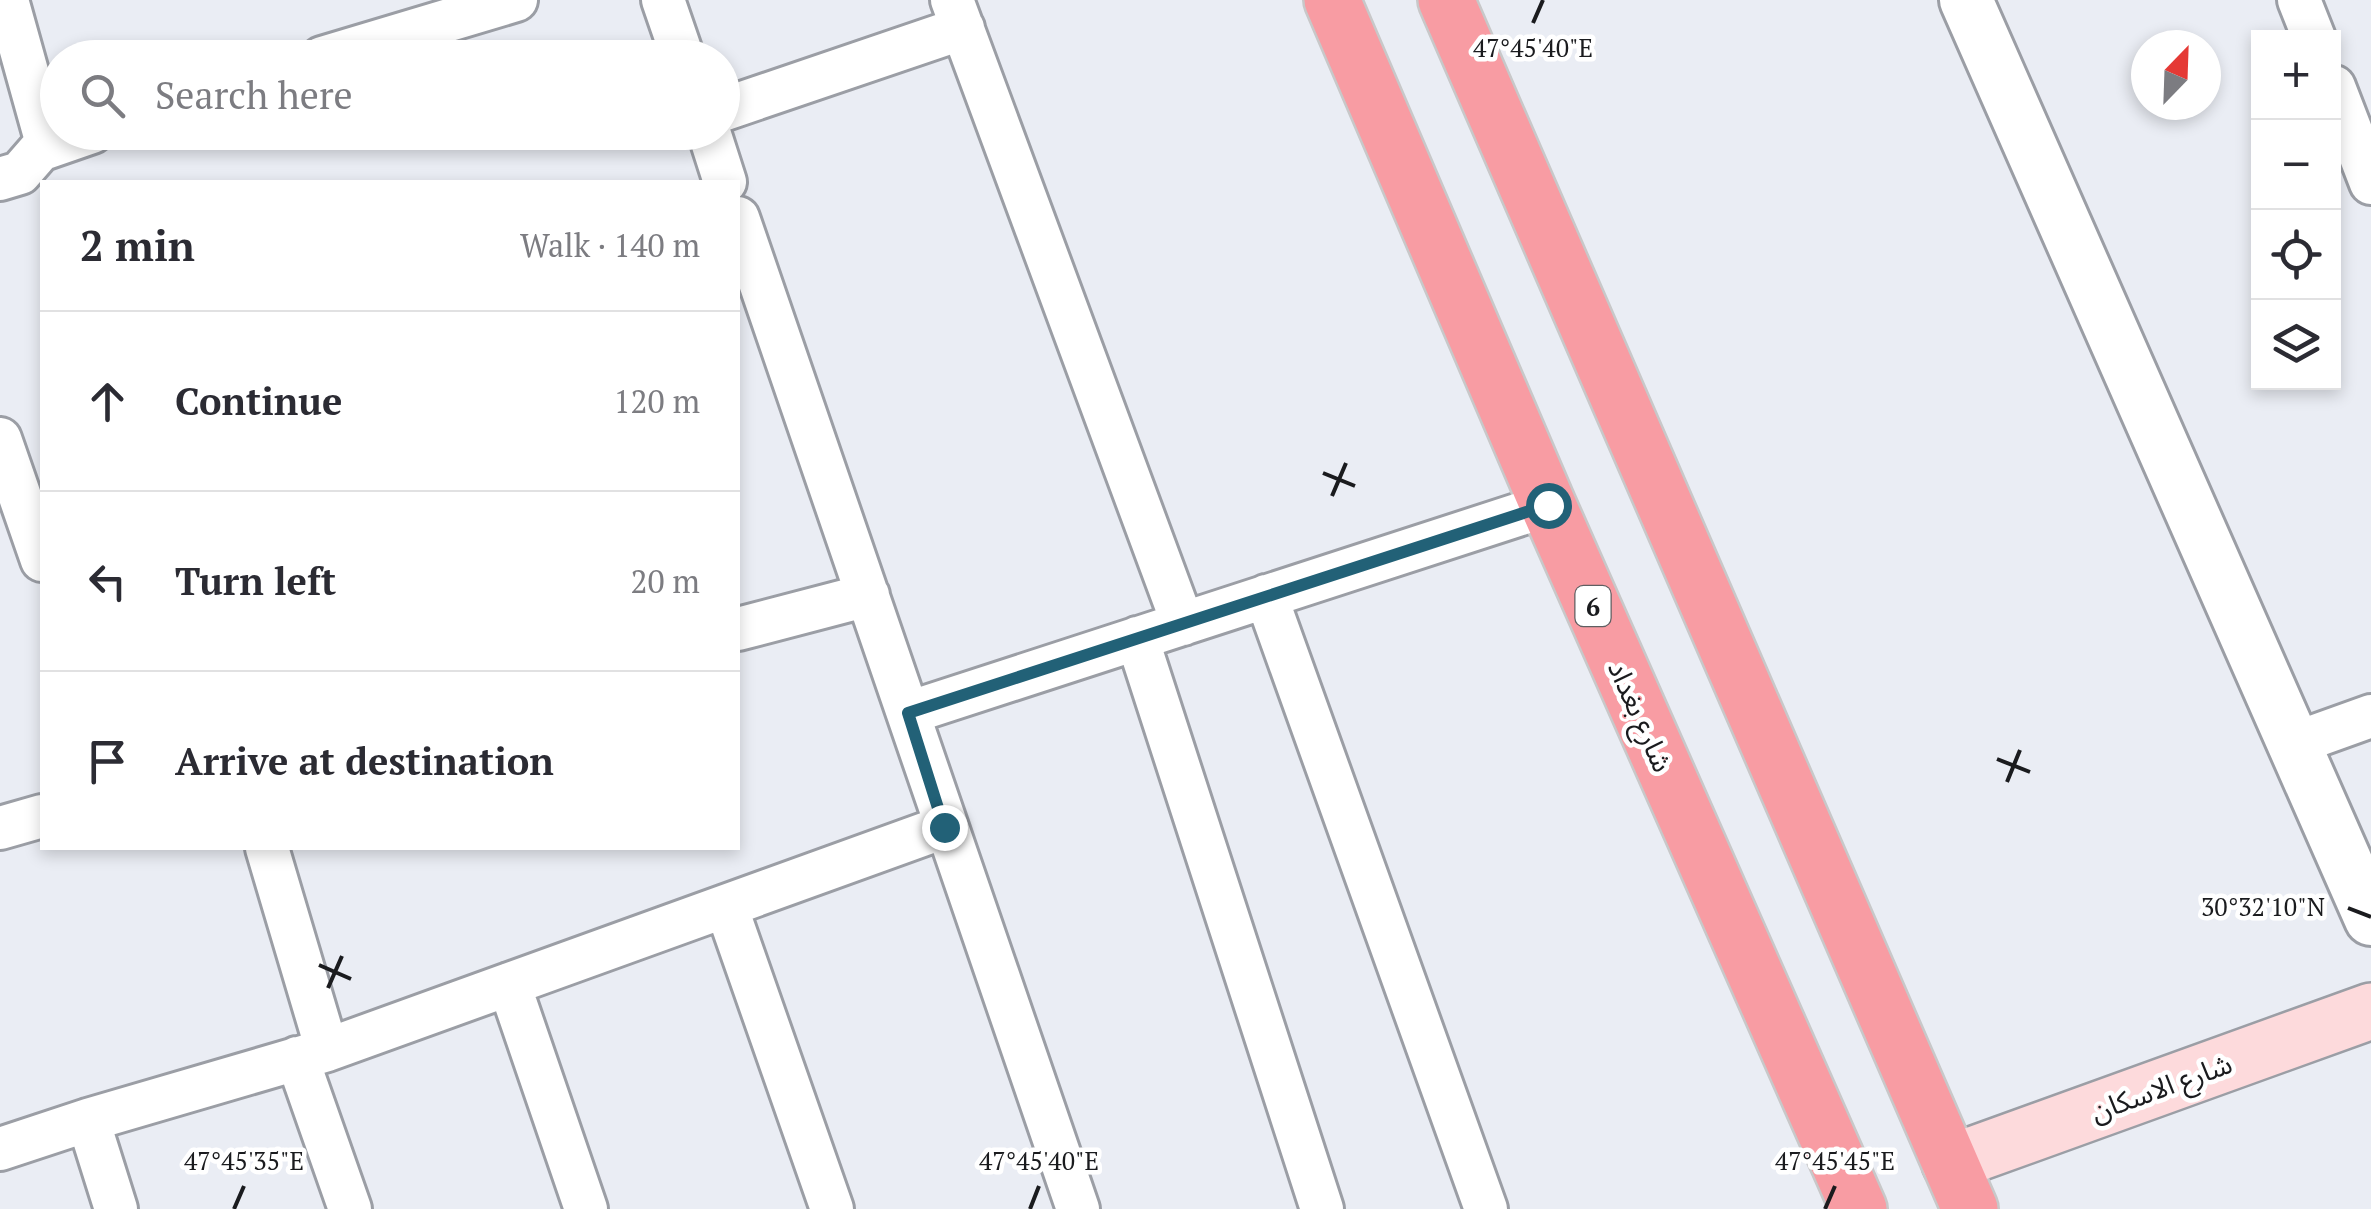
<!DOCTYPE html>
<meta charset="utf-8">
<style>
:root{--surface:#fff;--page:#f2f2f3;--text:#2b2b33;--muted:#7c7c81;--line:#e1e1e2}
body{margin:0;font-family:"PT Serif","Noto Sans Arabic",serif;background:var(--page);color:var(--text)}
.controls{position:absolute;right:30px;top:30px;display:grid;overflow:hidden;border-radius:0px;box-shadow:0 5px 15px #0003}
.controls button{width:90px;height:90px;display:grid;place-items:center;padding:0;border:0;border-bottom:2px solid var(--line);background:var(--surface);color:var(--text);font:50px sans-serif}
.compass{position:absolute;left:2131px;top:30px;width:90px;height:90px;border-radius:50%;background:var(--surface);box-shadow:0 5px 15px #0003;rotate:23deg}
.stop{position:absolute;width:30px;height:30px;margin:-22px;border:8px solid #226177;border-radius:50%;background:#fff}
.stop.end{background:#226177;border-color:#fff;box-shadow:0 2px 10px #0008}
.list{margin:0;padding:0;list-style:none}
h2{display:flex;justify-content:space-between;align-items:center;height:130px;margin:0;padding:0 40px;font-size:42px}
h2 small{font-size:32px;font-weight:400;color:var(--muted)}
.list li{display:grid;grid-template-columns:65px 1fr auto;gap:30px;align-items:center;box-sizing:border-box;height:180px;padding:0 40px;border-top:2px solid var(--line)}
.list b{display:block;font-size:38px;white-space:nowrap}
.list em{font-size:32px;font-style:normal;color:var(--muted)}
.icon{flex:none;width:55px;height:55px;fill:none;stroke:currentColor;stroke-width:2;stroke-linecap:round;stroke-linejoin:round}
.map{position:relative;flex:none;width:2371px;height:1209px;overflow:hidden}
.search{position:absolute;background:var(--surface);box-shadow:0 5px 15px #0003;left:40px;top:40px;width:700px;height:110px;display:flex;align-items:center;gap:25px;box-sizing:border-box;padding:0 35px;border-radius:55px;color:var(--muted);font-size:38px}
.panel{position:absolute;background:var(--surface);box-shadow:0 5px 15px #0003;left:40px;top:180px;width:700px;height:670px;border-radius:0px}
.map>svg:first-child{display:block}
</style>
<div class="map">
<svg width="2371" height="1209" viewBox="0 0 2371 1209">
<rect width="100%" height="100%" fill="#eaedf4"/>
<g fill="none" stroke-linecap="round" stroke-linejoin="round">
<g stroke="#9b9ea5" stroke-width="48">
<path id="minor" d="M7 0 48 147
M663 0 683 58
M952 0 1183 624
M2299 0 2314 38
M322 58 516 0
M2334 87 2371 183
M722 110 963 28
M709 132 725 182
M0 179 20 173 40 150 92 132
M738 218 1078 1209
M0 439 42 560
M1266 596 1486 1209
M738 629 868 595
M1137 638 1322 1209
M908 713 1548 505
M2293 744 2371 716
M0 828 42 816
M267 848 327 1050
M726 906 832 1209
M509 984 586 1209
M297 1058 350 1209
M88 1120 116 1209
M0 1149 88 1120 327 1050 944 827"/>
</g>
<g stroke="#9b9ea5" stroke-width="58">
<path id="tertiary" d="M1966 0 2371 919"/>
</g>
<g stroke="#9b9ea5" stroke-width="60">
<path id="secondary" d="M1950 1163 2371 1011"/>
</g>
<g stroke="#c8c8c9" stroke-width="60">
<path id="trunk" d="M1332 0 1548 505 1859 1209
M1446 0 1970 1209"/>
</g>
<use href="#minor" stroke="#fff" stroke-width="42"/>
<use href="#tertiary" stroke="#fff" stroke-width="52"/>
<use href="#secondary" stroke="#fddadc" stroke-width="55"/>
<use href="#trunk" stroke="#f89ca3" stroke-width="55"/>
</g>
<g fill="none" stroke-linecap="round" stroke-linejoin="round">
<path stroke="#226177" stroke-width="12" d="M944 827 908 713 1548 505"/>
</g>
<path fill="none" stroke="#1a1b1e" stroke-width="4" d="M1533 23 1543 0M1323 473 1355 486M1332 496 1346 463M1997 759 2030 772M2007 782 2020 750M2348 908 2371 917M319 965 351 979M328 988 342 956M234 1209 244 1186M1030 1209 1039 1186M1825 1209 1835 1186"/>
<g text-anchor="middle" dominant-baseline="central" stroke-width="9" stroke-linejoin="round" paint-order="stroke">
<rect fill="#fff" stroke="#5f5f62" stroke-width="2.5" x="1575.5" y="586" width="35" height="40" rx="8"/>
<g font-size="25" font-weight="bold" fill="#1a1b1e">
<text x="1593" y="606">6</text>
</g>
<g font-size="28" fill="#1a1b1e" stroke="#fff">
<text transform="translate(1641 716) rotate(66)">شارع بغداد</text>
<text transform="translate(2161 1087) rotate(-20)">شارع الاسكان</text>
</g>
</g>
<g font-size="25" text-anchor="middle" fill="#1a1b1e" stroke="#fff" stroke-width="9" stroke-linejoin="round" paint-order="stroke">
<text x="1533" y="57">47°45'40"E</text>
<text x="2263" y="916">30°32'10"N</text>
<text x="244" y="1170">47°45'35"E</text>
<text x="1039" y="1170">47°45'40"E</text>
<text x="1835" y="1170">47°45'45"E</text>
</g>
</svg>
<div class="controls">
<button>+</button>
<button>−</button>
<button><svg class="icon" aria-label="locate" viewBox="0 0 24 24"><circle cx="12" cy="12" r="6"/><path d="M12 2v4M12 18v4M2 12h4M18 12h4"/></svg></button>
<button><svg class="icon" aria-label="layers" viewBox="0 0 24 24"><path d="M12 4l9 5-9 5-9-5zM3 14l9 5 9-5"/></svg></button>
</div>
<svg class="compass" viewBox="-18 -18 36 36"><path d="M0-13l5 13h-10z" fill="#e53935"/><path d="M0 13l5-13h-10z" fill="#7c7c81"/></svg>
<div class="stop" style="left:1548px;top:505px"></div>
<div class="stop end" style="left:944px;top:827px"></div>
<div class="search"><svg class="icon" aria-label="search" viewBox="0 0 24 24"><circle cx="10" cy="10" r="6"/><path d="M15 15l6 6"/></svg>Search here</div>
<section class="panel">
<h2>2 min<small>Walk · 140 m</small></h2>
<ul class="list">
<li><svg class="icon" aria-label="ahead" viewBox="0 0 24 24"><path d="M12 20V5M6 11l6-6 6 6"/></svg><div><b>Continue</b></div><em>120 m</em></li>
<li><svg class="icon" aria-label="left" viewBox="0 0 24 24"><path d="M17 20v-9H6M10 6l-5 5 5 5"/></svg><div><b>Turn left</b></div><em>20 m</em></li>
<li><svg class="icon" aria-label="arrive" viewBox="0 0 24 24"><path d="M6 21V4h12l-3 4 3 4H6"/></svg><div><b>Arrive at destination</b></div></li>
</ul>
</section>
</div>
